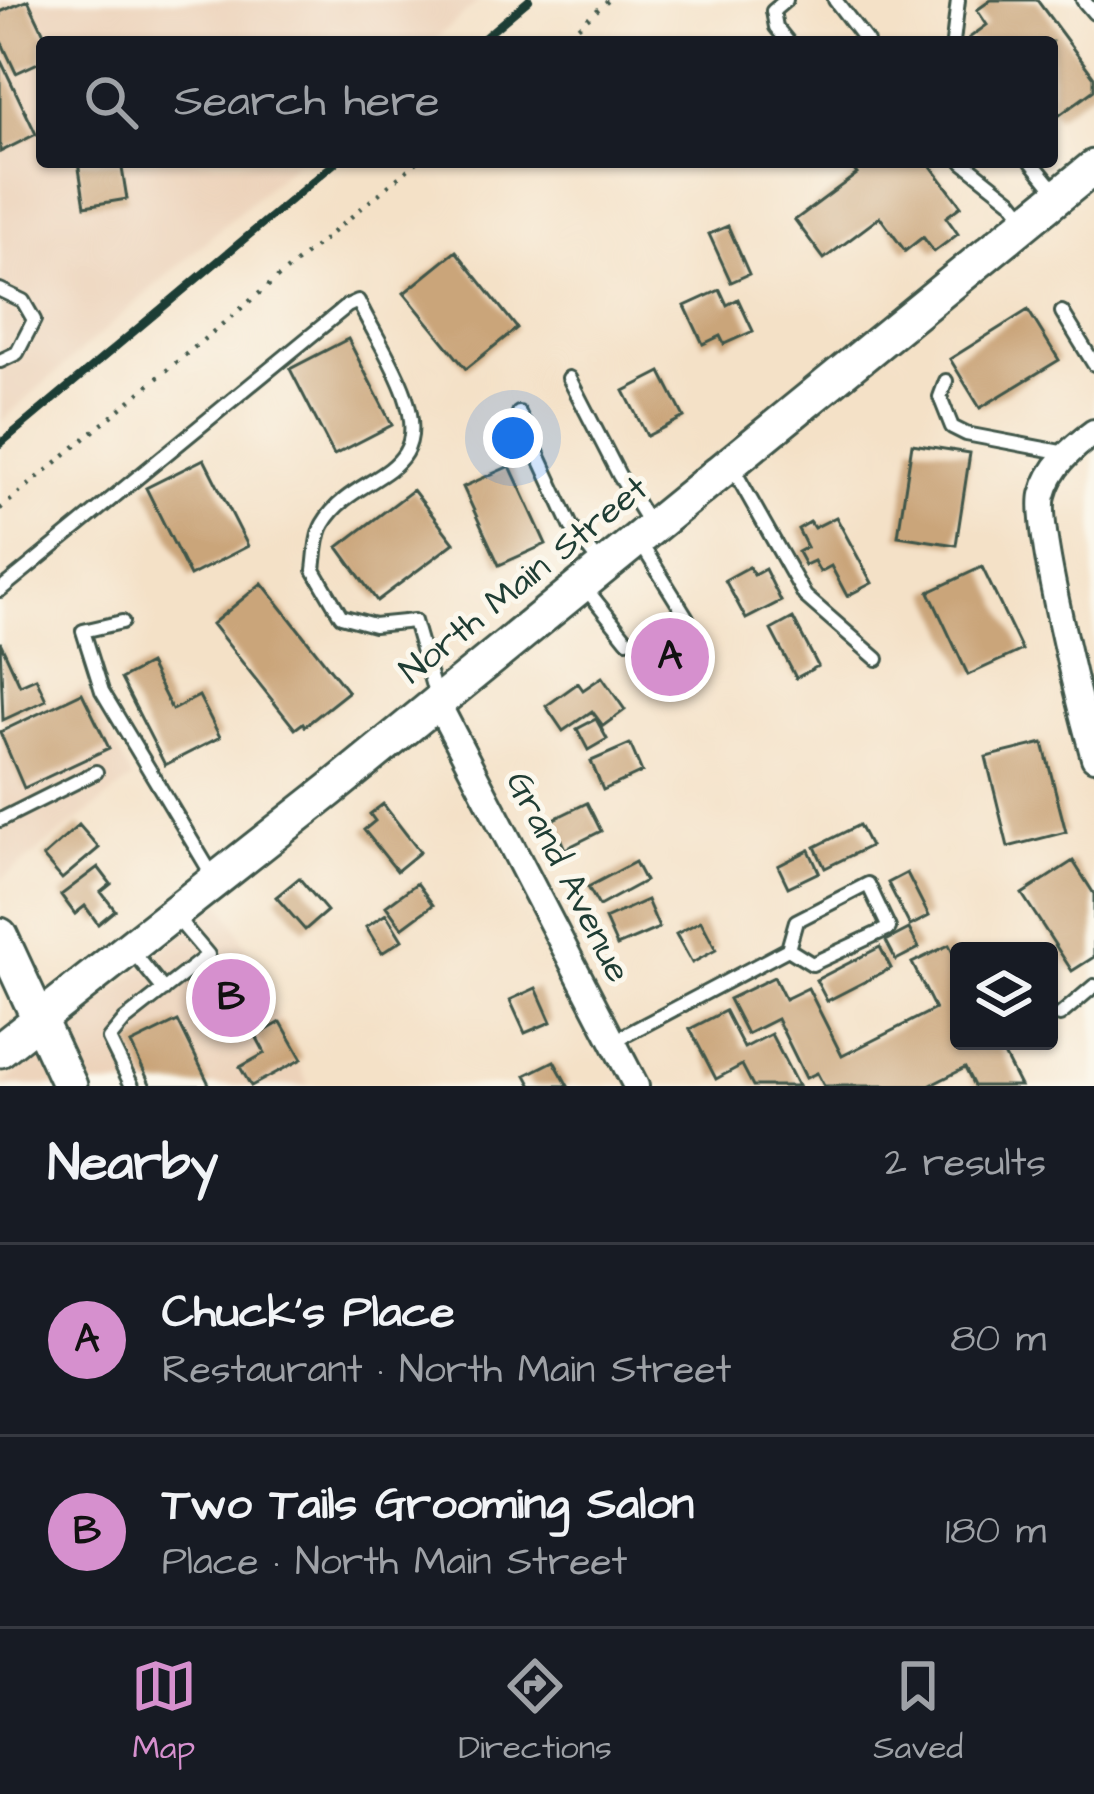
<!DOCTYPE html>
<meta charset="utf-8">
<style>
:root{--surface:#171b24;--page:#20242c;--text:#f1f3f6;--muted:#9ea1a6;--line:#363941;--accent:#d690ce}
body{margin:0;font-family:"Architects Daughter",sans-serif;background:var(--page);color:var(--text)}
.controls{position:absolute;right:36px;bottom:36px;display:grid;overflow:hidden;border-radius:12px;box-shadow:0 3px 9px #0004}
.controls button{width:108px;height:108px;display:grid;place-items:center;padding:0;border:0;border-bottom:3px solid var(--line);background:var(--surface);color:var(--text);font:60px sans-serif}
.you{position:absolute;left:513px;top:438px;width:42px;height:42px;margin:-30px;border:9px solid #fff;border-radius:50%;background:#1a73e8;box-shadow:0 0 0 18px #1a73e833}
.badge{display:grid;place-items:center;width:78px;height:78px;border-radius:50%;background:var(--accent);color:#111;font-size:39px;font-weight:700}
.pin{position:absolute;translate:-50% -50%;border:6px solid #fff;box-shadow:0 3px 12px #0006}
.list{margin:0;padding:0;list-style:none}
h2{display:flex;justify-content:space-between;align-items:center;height:156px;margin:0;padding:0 48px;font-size:51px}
h2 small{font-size:39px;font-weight:400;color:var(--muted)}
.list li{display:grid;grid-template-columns:78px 1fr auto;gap:36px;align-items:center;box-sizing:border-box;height:192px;padding:0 48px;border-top:3px solid var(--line)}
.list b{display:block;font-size:45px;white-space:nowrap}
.list p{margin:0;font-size:39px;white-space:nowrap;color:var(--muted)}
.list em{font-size:39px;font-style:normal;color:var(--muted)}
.icon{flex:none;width:66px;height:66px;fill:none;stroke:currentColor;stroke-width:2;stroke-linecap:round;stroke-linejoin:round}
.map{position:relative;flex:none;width:1094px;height:1086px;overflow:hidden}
.search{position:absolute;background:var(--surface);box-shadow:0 3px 9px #0004;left:36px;right:36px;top:36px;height:132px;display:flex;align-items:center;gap:30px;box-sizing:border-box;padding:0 42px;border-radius:12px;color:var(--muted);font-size:45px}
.sheet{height:540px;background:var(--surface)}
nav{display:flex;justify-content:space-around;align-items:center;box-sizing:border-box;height:168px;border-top:3px solid var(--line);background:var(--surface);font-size:33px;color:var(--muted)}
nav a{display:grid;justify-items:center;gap:6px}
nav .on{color:var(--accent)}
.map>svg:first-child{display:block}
</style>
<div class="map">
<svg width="1094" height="1086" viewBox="0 0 1094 1086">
<rect width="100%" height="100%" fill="#fbf7ec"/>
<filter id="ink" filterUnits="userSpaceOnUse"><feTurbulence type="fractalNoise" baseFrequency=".00833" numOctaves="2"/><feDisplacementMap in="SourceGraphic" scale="24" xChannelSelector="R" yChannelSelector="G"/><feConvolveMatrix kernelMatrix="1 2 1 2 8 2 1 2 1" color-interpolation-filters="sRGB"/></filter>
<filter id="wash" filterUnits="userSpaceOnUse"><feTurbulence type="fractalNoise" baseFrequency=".004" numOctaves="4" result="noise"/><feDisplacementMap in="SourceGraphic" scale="48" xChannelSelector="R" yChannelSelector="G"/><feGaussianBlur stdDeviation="2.7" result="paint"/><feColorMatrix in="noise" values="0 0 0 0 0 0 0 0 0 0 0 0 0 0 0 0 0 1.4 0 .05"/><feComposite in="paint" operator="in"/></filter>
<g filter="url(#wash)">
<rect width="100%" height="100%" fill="#f4e1c7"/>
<path fill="#ecd2b9" d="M0 0H480L432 42H42V162H296L0 422Z
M85 687 132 779 0 881V728Z
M221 901 238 930 309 1086H1Z"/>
<g id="blocks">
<path fill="#caa57a" d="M28 0 48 42H42V61L16 73 0 39V12Z
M991 0H1037L1094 77V90L1057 117 1052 110V42H972L969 38 987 25 977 10Z
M0 59 36 134 0 152Z
M78 162H121L127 199 85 206Z
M848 162H928L961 206 946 217 958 234 934 252 923 237 905 251 880 217 824 259 795 220 857 174Z
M728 226 749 274 731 282 709 234Z
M456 251 517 328 466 369 404 293Z
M720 290 727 305 738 299 753 331 724 344 720 336 703 344 685 306Z
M1028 310 1059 360 980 408 950 359Z
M348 339 392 425 334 455 290 369Z
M661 372 684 417 647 436 624 391Z
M912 444 970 453 956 545 898 536Z
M204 459 248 546 190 576 146 488Z
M510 466 546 544 499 565 463 487Z
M413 490 454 543 377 601 338 547Z
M836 517 872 583 847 596 831 566 820 572 814 561 805 565 798 552 807 547 798 529 810 522 814 528Z
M749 567 754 575 765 569 781 601 746 619 725 580Z
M982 567 1022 650 968 675 929 592Z
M262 583 348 692 305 726 303 723 295 729 212 624Z
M793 618 818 666 796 678 771 630Z
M671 621 703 669 669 693 636 645Z
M0 642 20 685 36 678 46 700 3 720Z
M149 664 172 710 199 696 220 737 165 765 121 679Z
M602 677 625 710 603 726 592 711 563 731 546 706 578 683 583 690Z
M82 693 109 748 24 788 0 732Z
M596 719 607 739 588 750 577 729Z
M1043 743 1066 832 1008 847 986 757Z
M630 744 642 772 603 790 591 761Z
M587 803 601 831 565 849 552 820Z
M383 804 420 852 397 871 364 830 375 821 370 814Z
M79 825 99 848 62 879 43 857Z
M859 825 870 846 825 868 815 847Z
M809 850 819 872 788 887 778 866Z
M1073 861 1094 894V957L1072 971 1022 894Z
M635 862 645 881 599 906 588 887Z
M98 867 111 884 101 892 115 910 98 924 85 906 75 914 61 895Z
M907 873 929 916 910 926 888 883Z
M299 878 327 911 305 930 276 897Z
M417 883 433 905 402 928 386 906Z
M647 900 659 928 617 946 605 919Z
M386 914 402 940 382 953 366 927Z
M701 921 716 950 692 963 676 934Z
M909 929 919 948 896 960 886 941Z
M949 945 959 965V1041H997L1020 1086H974L965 1068 929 1086H824L817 1073 806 1078 777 1019 747 1034 729 999 774 977 785 999 808 988 842 1056 935 1009 912 963Z
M880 947 891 968 827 1001 816 980Z
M252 964 267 993 207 1036 192 1003 223 987Z
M536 988 551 1022 525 1033 510 1000Z
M725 1011 744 1048 771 1034 798 1086H753L742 1065 716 1079 690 1029Z
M178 1021 210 1086H151L131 1044Z
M281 1022 302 1059 251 1086 240 1067 265 1053 256 1036Z
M554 1061 568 1086H532L526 1075Z"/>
</g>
</g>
<g filter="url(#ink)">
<use href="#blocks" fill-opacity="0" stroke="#3f564a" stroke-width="3"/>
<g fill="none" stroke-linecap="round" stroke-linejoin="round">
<g stroke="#3f564a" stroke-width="18">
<path id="lane" d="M786 0 773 11 776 27 788 42
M835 0 867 42
M1083 0 1094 13
M953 42 958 0
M963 162 1011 200 1028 221
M1032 162 1058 194
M0 290 23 301 34 320 17 353 0 361
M1062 312 1094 364
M569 378 619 475 651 526
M946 381 940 397 952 427 966 434 1066 453
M519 413 571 526 602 566
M731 465 805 596 877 659
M638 539 687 618
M583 585 627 640
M0 590 347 306 358 301C373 332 394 363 405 395 435 481 354 470 323 524 316 536 316 556 314 570L341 616 374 625 414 621 436 697
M122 622 83 631 102 691 214 878
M0 820 96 772
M133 952 164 990
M1060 1015 1094 986
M614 1041 788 949 796 921 868 884 889 928 812 964 788 949
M132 1086 109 1039 125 1020 208 955 175 916"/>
</g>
<g stroke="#3f564a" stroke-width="30">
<path id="street" d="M1094 432C1072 448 1050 467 1043 495 1035 529 1082 715 1094 758
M437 702 636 1086"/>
</g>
<g stroke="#3f564a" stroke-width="39">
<path id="secondary" d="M0 935 70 1086
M0 1050 330 790 1094 167"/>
</g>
<path stroke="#3f564a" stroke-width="4.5" stroke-dasharray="3 9" stroke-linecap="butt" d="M560 42 609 0
M0 509 417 162"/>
<use href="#lane" stroke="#fff" stroke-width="12"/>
<use href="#street" stroke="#fff" stroke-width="24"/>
<use href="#secondary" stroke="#fff" stroke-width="33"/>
<path stroke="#1f3d34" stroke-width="8" d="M479 42 529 0
M0 444 336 162"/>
</g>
</g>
<g text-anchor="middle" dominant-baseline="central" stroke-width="10" stroke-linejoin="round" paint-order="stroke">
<g font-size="36" fill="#1f3d34" stroke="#fbf7ec">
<text transform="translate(524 580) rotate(-39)">North Main Street</text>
<text transform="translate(568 877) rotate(63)">Grand Avenue</text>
</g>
</g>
</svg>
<div class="controls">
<button><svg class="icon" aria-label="layers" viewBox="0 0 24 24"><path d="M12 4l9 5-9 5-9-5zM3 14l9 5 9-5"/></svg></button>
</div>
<div class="you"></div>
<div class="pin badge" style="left:670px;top:657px">A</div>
<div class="pin badge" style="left:231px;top:998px">B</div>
<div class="search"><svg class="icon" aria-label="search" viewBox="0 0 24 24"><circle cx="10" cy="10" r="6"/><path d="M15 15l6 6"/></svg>Search here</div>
</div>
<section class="sheet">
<h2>Nearby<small>2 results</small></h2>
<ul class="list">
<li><span class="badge">A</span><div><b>Chuck's Place</b><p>Restaurant · North Main Street</p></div><em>80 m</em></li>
<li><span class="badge">B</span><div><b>Two Tails Grooming Salon</b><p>Place · North Main Street</p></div><em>180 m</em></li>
</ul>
</section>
<nav>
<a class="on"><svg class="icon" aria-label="map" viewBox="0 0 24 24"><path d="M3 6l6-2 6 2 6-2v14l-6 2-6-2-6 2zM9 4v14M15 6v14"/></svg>Map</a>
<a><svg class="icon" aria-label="directions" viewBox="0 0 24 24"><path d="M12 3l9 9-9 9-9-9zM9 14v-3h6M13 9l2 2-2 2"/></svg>Directions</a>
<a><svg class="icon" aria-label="saved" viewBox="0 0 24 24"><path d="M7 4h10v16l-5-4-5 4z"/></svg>Saved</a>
</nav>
